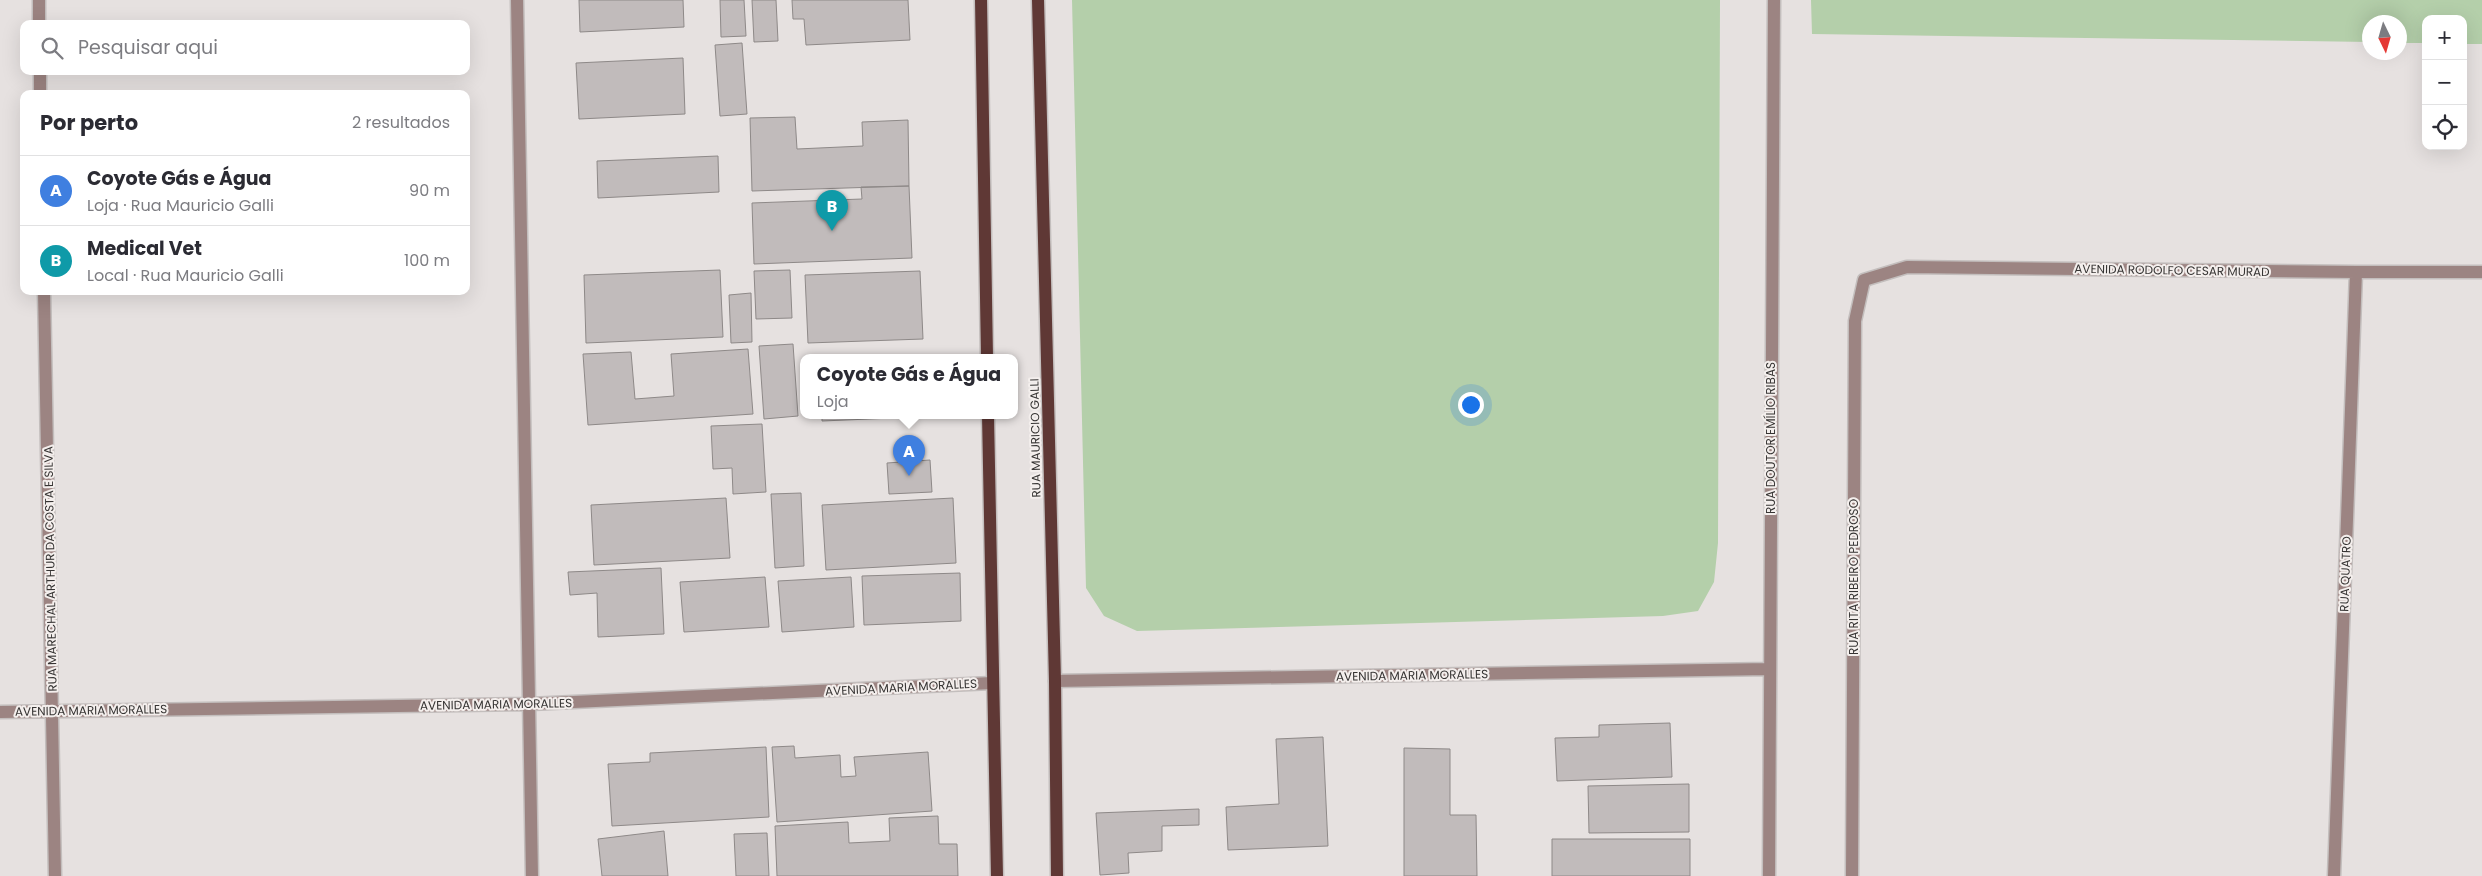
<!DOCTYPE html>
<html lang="pt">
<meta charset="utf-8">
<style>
:root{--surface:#fff;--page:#f2f2f3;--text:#2b2b33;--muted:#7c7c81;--line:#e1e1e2;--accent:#3e66d8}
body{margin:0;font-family:Poppins,sans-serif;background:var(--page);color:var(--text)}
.controls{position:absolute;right:15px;top:15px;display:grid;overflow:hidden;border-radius:10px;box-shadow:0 5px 20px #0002}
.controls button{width:45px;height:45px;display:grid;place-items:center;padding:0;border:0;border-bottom:1px solid var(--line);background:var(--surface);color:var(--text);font:25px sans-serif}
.compass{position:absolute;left:2362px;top:15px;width:45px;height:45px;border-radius:50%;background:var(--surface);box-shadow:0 5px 20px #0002;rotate:175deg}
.you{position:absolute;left:1470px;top:404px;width:18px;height:18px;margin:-12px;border:4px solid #fff;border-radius:50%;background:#1a73e8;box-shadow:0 0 0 8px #1a73e833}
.badge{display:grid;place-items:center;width:32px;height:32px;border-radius:50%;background:var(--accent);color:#fff;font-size:16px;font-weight:700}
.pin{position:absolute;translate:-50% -41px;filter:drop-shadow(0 1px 2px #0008)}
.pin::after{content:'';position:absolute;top:26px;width:18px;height:15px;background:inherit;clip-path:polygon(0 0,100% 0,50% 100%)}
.popup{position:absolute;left:800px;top:354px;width:218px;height:65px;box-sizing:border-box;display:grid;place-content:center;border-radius:10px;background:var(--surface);filter:drop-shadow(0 1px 4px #0005);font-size:16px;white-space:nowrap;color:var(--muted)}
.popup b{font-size:19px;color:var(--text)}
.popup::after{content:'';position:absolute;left:50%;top:100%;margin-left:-10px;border:10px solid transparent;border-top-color:var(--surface)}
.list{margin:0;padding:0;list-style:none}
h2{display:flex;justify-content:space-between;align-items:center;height:65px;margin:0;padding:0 20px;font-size:21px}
h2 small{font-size:16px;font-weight:400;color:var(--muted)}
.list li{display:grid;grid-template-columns:32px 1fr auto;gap:15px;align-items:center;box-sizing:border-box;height:70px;padding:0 20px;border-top:1px solid var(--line)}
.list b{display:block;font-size:19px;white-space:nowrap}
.list p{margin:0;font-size:16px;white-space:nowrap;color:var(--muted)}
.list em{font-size:16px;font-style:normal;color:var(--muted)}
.icon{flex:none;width:28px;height:28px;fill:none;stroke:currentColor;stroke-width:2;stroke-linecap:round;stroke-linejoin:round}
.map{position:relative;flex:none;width:2482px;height:876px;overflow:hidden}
.search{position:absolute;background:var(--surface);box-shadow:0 5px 20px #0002;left:20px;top:20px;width:450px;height:55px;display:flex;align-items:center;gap:12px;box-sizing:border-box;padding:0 18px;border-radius:10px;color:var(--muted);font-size:19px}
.panel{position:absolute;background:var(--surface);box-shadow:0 5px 20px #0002;left:20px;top:90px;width:450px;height:205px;border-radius:10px}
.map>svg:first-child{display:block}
</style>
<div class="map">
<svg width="2482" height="876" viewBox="0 0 2482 876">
<rect width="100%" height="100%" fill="#e6e1e0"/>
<path fill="#b4cfaa" d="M1072 0H1720L1718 543 1714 582 1698 611 1663 616 1137 631 1104 616 1086 588Z
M1811 0H2482V44H2463V19H2426V43H2400V22H2370L2369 42 1812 34Z"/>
<path fill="#c1bbbb" stroke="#8e8988" d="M579 0H683L684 27 580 32Z
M720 0H744L746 36 721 37Z
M752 0H776L778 41 754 42Z
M792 0H908L910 40 806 45 804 19H793Z
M742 43 747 114 720 116 715 45Z
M683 58 685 114 579 119 576 63Z
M795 117 797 149 863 146 862 122 908 120 909 186 752 191 750 118Z
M718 156 719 192 598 198 597 161Z
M909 186 912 258 754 264 752 203 862 199 861 187Z
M720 270 723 337 586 343 584 275Z
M790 270 792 318 756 319 754 271Z
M920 271 923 339 808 343 805 275Z
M751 293 752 342 731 343 729 295Z
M793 344 798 416 764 419 759 346Z
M748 349 753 414 588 425 583 354 631 352 635 399 674 396 671 354Z
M822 415H940V416L822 421Z
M762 424 766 492 733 494 732 468 713 469 711 426Z
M930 460 932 492 889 494 887 463Z
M801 493 804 566 775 568 771 494Z
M726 498 730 558 594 565 591 505Z
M953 498 956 563 826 570 822 505Z
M661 568 664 634 598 637 597 593 570 595 568 572Z
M960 573 961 621 864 625 862 576Z
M765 577 769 627 684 632 680 582Z
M851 577 854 627 782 632 778 581Z
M1670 723 1672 777 1557 781 1555 738 1599 737V725Z
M1323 737 1328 846 1228 850 1226 807 1279 804 1276 739Z
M794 746 795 758 840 755 841 777 856 776 854 757 928 752 932 811 777 822 772 747Z
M766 747 769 817 612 826 608 764 650 762V753Z
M1404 748 1450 749V815H1476L1477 876H1404Z
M1689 784V832L1589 833 1588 786Z
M1199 809V825L1162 826V851L1128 853 1129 873 1100 875 1096 813Z
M938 816 939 844H957L958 876H777L775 826 848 822 849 843 890 841 889 818Z
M664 831 668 876H602L598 839Z
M767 833 769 876H736L734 834Z
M1552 839H1690V876H1552Z"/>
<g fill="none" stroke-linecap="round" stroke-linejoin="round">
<g stroke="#c3bebd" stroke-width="15">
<path id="minor" d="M39 0V24
M517 0 532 876
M40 71V94
M44 291 55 876
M1055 681 1768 669
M0 712 530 704 992 683
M1769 876 1774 0
M1852 876 1855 321 1864 280 1907 267 2356 272H2482
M2334 876 2356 272"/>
</g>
<g stroke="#c3bebd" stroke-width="15">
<path id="major" d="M981 0 987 357
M1038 0 1055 681 1057 876
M988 415 997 876"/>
</g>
<use href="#minor" stroke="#9c8482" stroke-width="12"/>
<use href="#major" stroke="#5f3835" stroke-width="12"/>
</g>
<g text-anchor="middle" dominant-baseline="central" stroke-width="4" stroke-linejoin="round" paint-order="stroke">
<g font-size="12" fill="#363433" stroke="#f4efed">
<text transform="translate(2172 270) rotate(1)">AVENIDA RODOLFO CESAR MURAD</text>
<text transform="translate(1035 438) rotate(-91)">RUA MAURICIO GALLI</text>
<text transform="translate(1770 438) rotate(-90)">RUA DOUTOR EMÍLIO RIBAS</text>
<text transform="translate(50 569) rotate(-91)">RUA MARECHAL ARTHUR DA COSTA E SILVA</text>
<text transform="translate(2345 574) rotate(-88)">RUA QUATRO</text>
<text transform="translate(1853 577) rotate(-90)">RUA RITA RIBEIRO PEDROSO</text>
<text transform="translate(1412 675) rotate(-1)">AVENIDA MARIA MORALLES</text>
<text transform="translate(901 687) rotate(-3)">AVENIDA MARIA MORALLES</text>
<text transform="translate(496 704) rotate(-1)">AVENIDA MARIA MORALLES</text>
<text transform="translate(91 710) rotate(-1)">AVENIDA MARIA MORALLES</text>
</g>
</g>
</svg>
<div class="controls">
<button>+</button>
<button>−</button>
<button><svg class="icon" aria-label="locate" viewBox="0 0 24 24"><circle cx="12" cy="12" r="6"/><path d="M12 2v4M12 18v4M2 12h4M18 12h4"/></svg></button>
</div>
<svg class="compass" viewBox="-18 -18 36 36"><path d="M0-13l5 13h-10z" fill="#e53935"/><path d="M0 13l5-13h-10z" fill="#7c7c81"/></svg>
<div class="you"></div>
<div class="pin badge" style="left:909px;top:476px;background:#3f7fe0">A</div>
<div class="popup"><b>Coyote Gás e Água</b>Loja</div>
<div class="pin badge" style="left:832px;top:231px;background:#0f9aa8">B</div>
<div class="search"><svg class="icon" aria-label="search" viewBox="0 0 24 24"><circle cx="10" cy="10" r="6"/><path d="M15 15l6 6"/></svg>Pesquisar aqui</div>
<section class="panel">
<h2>Por perto<small>2 resultados</small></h2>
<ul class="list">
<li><span class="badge" style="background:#3f7fe0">A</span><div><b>Coyote Gás e Água</b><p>Loja · Rua Mauricio Galli</p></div><em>90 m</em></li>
<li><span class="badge" style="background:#0f9aa8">B</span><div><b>Medical Vet</b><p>Local · Rua Mauricio Galli</p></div><em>100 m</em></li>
</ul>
</section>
</div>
